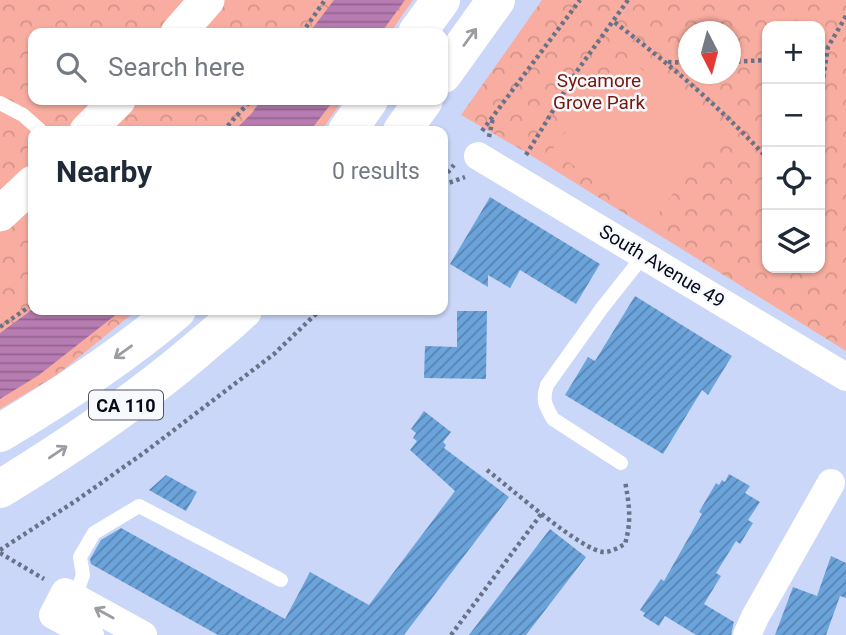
<!DOCTYPE html>
<meta charset="utf-8">
<style>
:root{--surface:#fff;--page:#f6f6f7;--text:#1f2937;--muted:#747a83;--line:#e0e1e3}
body{margin:0;font-family:Roboto,sans-serif;background:var(--page);color:var(--text)}
.controls{position:absolute;right:21px;top:21px;display:grid;overflow:hidden;border-radius:14px;box-shadow:0 2px 5px #0004}
.controls button{width:63px;height:63px;display:grid;place-items:center;padding:0;border:0;border-bottom:2px solid var(--line);background:var(--surface);color:var(--text);font:35px sans-serif}
.compass{position:absolute;left:678px;top:21px;width:63px;height:63px;border-radius:50%;background:var(--surface);box-shadow:0 2px 5px #0004;rotate:174deg}
.list{margin:0;padding:0;list-style:none}
h2{display:flex;justify-content:space-between;align-items:center;height:91px;margin:0;padding:0 28px;font-size:30px}
h2 small{font-size:23px;font-weight:400;color:var(--muted)}
.icon{flex:none;width:38px;height:38px;fill:none;stroke:currentColor;stroke-width:2;stroke-linecap:round;stroke-linejoin:round}
.map{position:relative;flex:none;width:846px;height:635px;overflow:hidden}
.search{position:absolute;background:var(--surface);box-shadow:0 2px 5px #0004;left:28px;top:28px;width:420px;height:77px;display:flex;align-items:center;gap:18px;box-sizing:border-box;padding:0 24px;border-radius:14px;color:var(--muted);font-size:26px}
.panel{position:absolute;background:var(--surface);box-shadow:0 2px 5px #0004;left:28px;top:126px;width:420px;height:189px;border-radius:14px}
.map>svg:first-child{display:block}
</style>
<div class="map">
<svg width="846" height="635" viewBox="0 0 846 635">
<defs>
<pattern id="park-crowns" width="20" height="18" patternUnits="userSpaceOnUse" patternTransform="scale(1.75)"><rect width="20" height="18" fill="#f8ada0"/><path d="M2 6a3 3 0 1 1 6 0M12 15a3 3 0 1 1 6 0" fill="none" stroke="#d39489"/></pattern>
<pattern id="water-rules" width="6" height="5" patternUnits="userSpaceOnUse" patternTransform="scale(1.75)"><rect width="6" height="5" fill="#b77cb1"/><path d="M0 2.5h6" fill="none" stroke="#93648f"/></pattern>
<pattern id="building-hatch" width="6" height="6" patternUnits="userSpaceOnUse" patternTransform="scale(1.75)"><rect width="6" height="6" fill="#6ba3db"/><path d="M-1 1l2-2M0 6l6-6M5 7l2-2" fill="none" stroke="#5683b1"/></pattern>
</defs>
<rect width="100%" height="100%" fill="#cbd7f9"/>
<path fill="url(#park-crowns)" fill-rule="evenodd" d="M0 0H413L390 33H33V100H343L321 131H33V310H137L57 375 0 409Z
M542 0H846V351L527 153 461 115ZM767 26H820V268H767ZM688 32H730V74H688Z"/>
<path fill="#f8ada0" d="M622 55 722 127 652 222 552 150Z"/>
<path fill="url(#water-rules)" d="M334 0H405L381 33H309Z
M261 100H334L310 131H234L252 113Z
M33 309 122 310 39 375 0 399V333Z"/>
<path fill="url(#building-hatch)" d="M490 197 600 264 576 304 520 270 510 288 488 275V287L450 264Z
M635 296 732 356 708 395 702 390 663 454 565 395 588 357 595 361Z
M457 311H487L486 379 424 378 425 346 457 347Z
M424 411 451 432 443 442 446 445 444 448 509 497 404 635H218L91 564 90 559 101 540 121 528 285 619 310 572 369 605 455 491 410 450 417 441 413 438 416 433 411 429Z
M729 474 750 486 745 493 760 502 748 520 753 523 740 544 736 541 716 573 721 576 704 604 734 622 731 635H696L665 616 659 626 643 616 645 613 640 610 661 579 664 581 702 514 699 512 716 483 719 485 722 480 725 482Z
M166 475 197 492 186 511 149 490Z
M550 529 586 557 526 635H469Z
M831 556 846 563V598L840 596 826 635H775L793 587 817 596Z"/>
<g fill="none" stroke-linecap="round" stroke-linejoin="round">
<path stroke="#6a728a" stroke-width="4.5" stroke-dasharray="3.5 3.5" stroke-linecap="butt" d="M628 0 613 21C668 63 720 107 767 158
M302 33 325 0
M820 49 828 47
M668 62 688 63
M730 62 767 60
M820 126V98L828 47 846 16
M223 131 251 100
M482 131 580 0
M489 137 493 118
M526 155 577 71 613 21
M443 178 454 165
M443 185 465 177
M820 222 823 235 820 244
M809 270 810 268
M0 327 33 304
M487 470C508 486 583 552 604 552 612 552 619 547 625 544 632 520 629 504 625 481
M0 550 77 500 145 452 274 354 320 310
M0 553 44 579
M451 635 542 513"/>
<path stroke="#fff" stroke-width="14" d="M0 103 23 115 41 131
M621 463 553 419C545 405 542 400 547 385L602 308 644 255
M75 597 83 575 80 557 94 533 139 506 281 580"/>
<path stroke="#fff" stroke-width="28" d="M478 156 846 377
M90 635 53 615 65 592 143 635
M747 635 755 617 831 483"/>
<path stroke="#fff" stroke-width="35" d="M178 33 207 0
M87 131 118 100
M0 214 33 183"/>
<path stroke="#fff" stroke-width="38" d="M417 33 441 0
M443 74 496 0
M347 131 369 100
M402 131 424 100
M0 433C62 396 122 357 177 310
M0 489C69 447 137 401 198 349 213 336 229 324 243 310"/>
</g>
<defs><path id="oneway-shaft" d="M-6 0H5M1.5-3L5.5 0L1.5 3" fill="none" stroke-width="1.6" stroke-linecap="round" stroke-linejoin="round" transform="scale(1.75)"/></defs>
<g stroke="#9c9da3">
<use href="#oneway-shaft" transform="translate(470 37) rotate(-54)"/>
<use href="#oneway-shaft" transform="translate(123 352) rotate(144)"/>
<use href="#oneway-shaft" transform="translate(58 452) rotate(-34)"/>
<use href="#oneway-shaft" transform="translate(104 613) rotate(-151)"/>
</g>
<g text-anchor="middle" dominant-baseline="central" stroke-width="5" stroke-linejoin="round" paint-order="stroke">
<rect fill="#f7f9fd" stroke="#4f525d" stroke-width="2" x="89" y="390.5" width="74" height="29" rx="5"/>
<g font-size="18" font-weight="bold" fill="#070b19">
<text x="126" y="405">CA 110</text>
</g>
<g font-size="19" fill="#77160d" stroke="#f7f9fd">
<text x="599" y="80">Sycamore<tspan x="599" dy="22">Grove Park</tspan></text>
</g>
<g font-size="19" fill="#070b19" stroke="#f7f9fd">
<text transform="translate(662 266) rotate(31)">South Avenue 49</text>
</g>
</g>
</svg>
<div class="controls">
<button>+</button>
<button>−</button>
<button><svg class="icon" aria-label="locate" viewBox="0 0 24 24"><circle cx="12" cy="12" r="6"/><path d="M12 2v4M12 18v4M2 12h4M18 12h4"/></svg></button>
<button><svg class="icon" aria-label="layers" viewBox="0 0 24 24"><path d="M12 4l9 5-9 5-9-5zM3 14l9 5 9-5"/></svg></button>
</div>
<svg class="compass" viewBox="-18 -18 36 36"><path d="M0-13l5 13h-10z" fill="#e53935"/><path d="M0 13l5-13h-10z" fill="#747a83"/></svg>
<div class="search"><svg class="icon" aria-label="search" viewBox="0 0 24 24"><circle cx="10" cy="10" r="6"/><path d="M15 15l6 6"/></svg>Search here</div>
<section class="panel">
<h2>Nearby<small>0 results</small></h2>
<ul class="list">
</ul>
</section>
</div>
